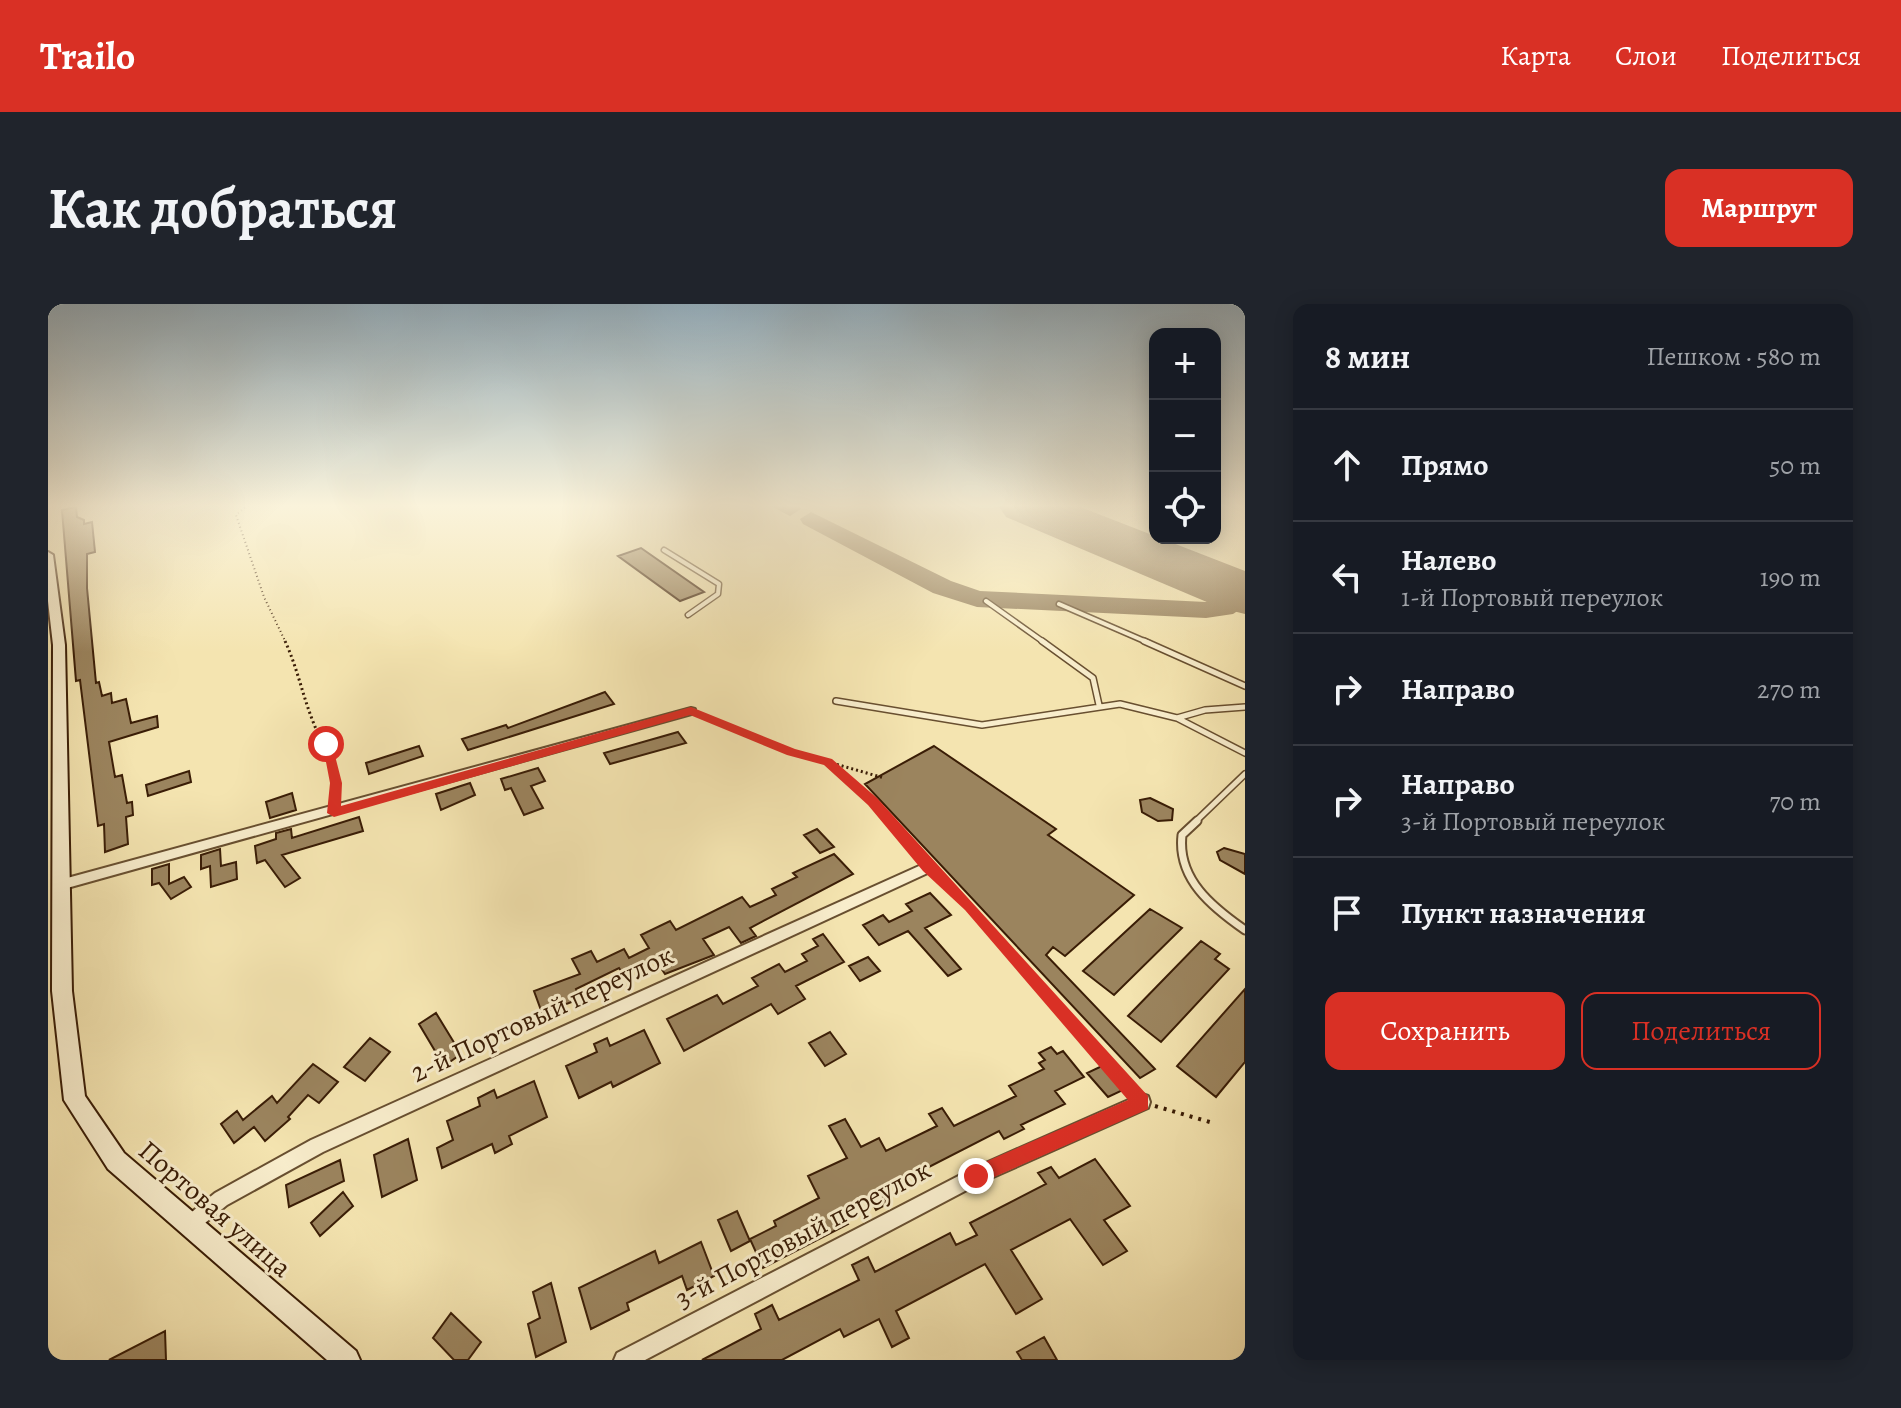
<!DOCTYPE html>
<html lang="ru">
<meta charset="utf-8">
<style>
:root{--surface:#171b24;--page:#20242c;--text:#f1f3f6;--muted:#9ea1a6;--line:#363941;--accent:#d93025}
body{margin:0;font-family:Alegreya,serif;background:var(--page);color:var(--text)}
.controls{position:absolute;right:24px;top:24px;display:grid;overflow:hidden;border-radius:16px;box-shadow:0 4px 20px #0003}
.controls button{width:72px;height:72px;display:grid;place-items:center;padding:0;border:0;border-bottom:2px solid var(--line);background:var(--surface);color:var(--text);font:40px sans-serif}
.stop{position:absolute;width:24px;height:24px;margin:-18px;border:6px solid #d93025;border-radius:50%;background:#fff}
.stop.end{background:#d93025;border-color:#fff;box-shadow:0 2px 8px #0008}
.list{margin:0;padding:0;list-style:none}
h2{display:flex;justify-content:space-between;align-items:center;height:104px;margin:0;padding:0 32px;font-size:34px}
h2 small{font-size:26px;font-weight:400;color:var(--muted)}
.list li{display:grid;grid-template-columns:52px 1fr auto;gap:24px;align-items:center;box-sizing:border-box;height:112px;padding:0 32px;border-top:2px solid var(--line)}
.list b{display:block;font-size:30px;white-space:nowrap}
.list p{margin:0;font-size:26px;white-space:nowrap;color:var(--muted)}
.list em{font-size:26px;font-style:normal;color:var(--muted)}
.actions{display:flex;gap:16px;padding:24px 32px}
.actions a{flex:1;padding:18px 0;border:2px solid var(--accent);border-radius:16px;text-align:center;font-size:28px;color:var(--accent)}
.actions .main{background:var(--accent);color:#fff}
.icon{flex:none;width:44px;height:44px;fill:none;stroke:currentColor;stroke-width:2;stroke-linecap:round;stroke-linejoin:round}
.map{position:relative;flex:none;width:1197px;height:1056px;overflow:hidden;border-radius:16px}
header{display:flex;align-items:center;gap:48px;box-sizing:border-box;height:112px;padding:0 40px;background:var(--accent);color:#fff}
header strong{font-size:38px}
nav{display:flex;gap:44px;margin-inline-start:auto;font-size:28px}
.intro{display:flex;align-items:center;justify-content:space-between;box-sizing:border-box;height:192px;padding:0 48px}
h1{margin:0;font-size:56px}
.button{padding:20px 36px;border-radius:16px;background:var(--accent);color:#fff;font-size:28px;font-weight:700}
main{display:flex;gap:48px;padding:0 48px}
aside{flex:1;background:var(--surface);border-radius:16px;box-shadow:0 4px 20px #0003}
.map>svg:first-child{display:block}
</style>
<header>
<strong>Trailo</strong>
<nav><a>Карта</a><a>Слои</a><a>Поделиться</a></nav>
</header>
<div class="intro"><h1>Как добраться</h1><a class="button">Маршрут</a></div>
<main>
<div class="map">
<svg width="1197" height="1056" viewBox="0 0 1197 1056">
<rect width="100%" height="100%" fill="#f4e4b0"/>
<filter id="stains"><feTurbulence type="fractalNoise" baseFrequency=".0025" numOctaves="4"/><feColorMatrix values="0 0 0 0 .2 0 0 0 0 .09 0 0 0 0 .02 0 0 0 .5 -.17"/></filter>
<radialGradient id="worn" r=".72"><stop offset=".6" stop-color="#630" stop-opacity="0"/><stop offset="1" stop-color="#630" stop-opacity=".3"/></radialGradient>
<g fill="none" stroke-linecap="round" stroke-linejoin="round">
<path fill="#97805b" fill-rule="evenodd" d="M721 201H750L753 205 742 212Z
M763 208 903 277 932 287 1158 298 1197 283V302L1185 310 1158 314 929 303 885 289 755 220 752 215Z"/>
<path fill="#97805b" fill-rule="evenodd" d="M950 201H1027L1197 267V310L1173 304 958 213Z"/>
</g>
<path fill="#9b845e" stroke="#3a1d06" stroke-width="2" d="M28 203 29 213 36 216V220L44 218 47 248 39 250V284L48 379 51 378 54 392 63 389 64 399 78 395 83 419 109 412 110 423 61 438 67 473 74 471 79 499 84 498 85 511 78 513 80 540 57 548 56 520 50 522 32 376 28 377 14 206Z
M593 244 656 288 632 297 570 252Z
M557 388 566 400 420 446 414 435 458 421 460 424Z
M630 428 638 439 562 460 556 449Z
M371 442 375 452 321 470 318 459Z
M886 442 1008 525 1000 531 1086 591 1017 652 1005 643 998 651 1107 765 1092 774 817 480Z
M490 464 497 477 483 482 495 504 476 511 463 484 457 486 453 475Z
M141 467 143 478 100 492 98 481Z
M422 479 427 491 393 506 388 490Z
M244 489 248 506 222 514 218 498Z
M1102 494 1125 505 1124 516 1110 517 1094 508 1092 496Z
M311 513 315 527 234 551 252 574 237 583 217 556 209 559 207 542 228 535V529L243 525 244 534Z
M769 525 786 543 772 549 756 531Z
M1176 544 1197 550V570L1172 556 1169 548Z
M172 545 173 562 188 558 189 575 163 583 162 562 153 565V551Z
M786 550 805 570 702 624 708 632 693 639 681 623 655 635 666 651 617 670 607 655 575 670 571 664 528 685 532 695 494 709 486 687 532 670 524 655 543 647 549 658 576 645 581 654 601 644 593 631 622 617 628 626 694 593 702 603 728 591 724 585 749 573 745 569Z
M121 560V580L136 573 143 583 123 595 111 579 104 581V565Z
M882 589 903 611 877 624 913 665 900 672 860 627 831 641 815 621 835 611 841 618 864 607 858 600Z
M1102 605 1134 624 1066 691 1035 667Z
M775 630 796 658 748 682 757 695 730 710 723 700 636 747 619 715 669 691 675 700 710 682 704 674 731 660 737 668 759 657 754 650 770 642 765 635Z
M1153 637 1172 650 1167 655 1181 665 1113 738 1080 712Z
M820 653 832 667 812 677 801 662Z
M1197 685V758L1168 793 1129 762Z
M388 709 413 750 396 762 371 720Z
M596 726 612 759 565 783 563 778 531 794 518 762 549 748 546 740 559 734 562 742Z
M782 728 798 750 777 762 761 739Z
M322 734 342 748 317 777 296 763Z
M1003 743 1009 750 1015 747 1036 773 1007 787 1017 800 973 821 976 825 956 835 951 827 832 888 839 900 828 906 821 893 793 907 800 920 715 964 702 935 728 922 726 917 771 894 760 872 799 854 781 822 797 815 813 843 831 834 838 847 889 822 881 810 894 804 906 822 968 792 961 782 996 765 991 759 997 756 991 749Z
M265 760 290 778 271 799 260 791 240 813 242 815 217 837 206 823 186 839 173 820 189 807 195 816 224 792 229 799Z
M1054 762 1075 786 1060 793 1039 769Z
M486 777 499 813 461 832 464 840 447 849 444 840 394 864 389 844 405 836 399 817 432 802 430 794 446 786 449 794Z
M360 835 369 876 334 893 326 851Z
M1047 855 1082 902 1056 916 1079 947 1055 961 1022 915 963 946 994 995 968 1010 937 960 848 1007 861 1034 844 1043 831 1015 796 1033 792 1025 734 1056H654L713 1025 707 1010 724 1001 731 1016 811 976 804 961 820 953 827 968 902 929 908 941 929 931 922 919 998 880 990 869 1003 863 1011 874Z
M292 856 296 877 241 903 238 881Z
M295 888 305 902 272 932 263 919Z
M689 907 702 937 683 947 670 916Z
M653 938 666 972 639 986 634 972 579 999 581 1006 543 1025 531 984 607 947 611 959Z
M503 979 518 1038 488 1053 480 1020 492 1014 485 988Z
M403 1009 433 1038 420 1056H406L385 1034Z
M117 1027 118 1056H61Z
M996 1033 1009 1056H974L969 1048Z"/>
<g fill="none" stroke-linecap="round" stroke-linejoin="round">
<g stroke="#684f30" stroke-width="7">
<path id="lane-far2" d="M616 246 671 280 670 290 640 311
M938 297 997 339
M1011 300 1101 339"/>
</g>
<g stroke="#684f30" stroke-width="8">
<path id="lane-far1" d="M994 337 1045 374 1051 401
M1096 337 1197 382
M788 397 934 421 1072 400 1129 414 1197 449
M1129 414 1157 406 1197 403
M1146 519 1197 470"/>
</g>
<g stroke="#684f30" stroke-width="11">
<path id="lane" d="M1149 517 1134 531C1129 575 1164 603 1197 626"/>
</g>
<g stroke="#684f30" stroke-width="4">
<path id="street" d="M643 404 647 405V409L12 586 7 585 6 581 7 577 12 576Z
M880 558 884 559 886 563 884 567 275 848 179 901 146 928 140 931 134 928 131 922 134 916 167 889 263 836Z
M1094 790 1100 792 1102 798 1100 804 934 878 597 1056H566L569 1049 922 866Z"/>
</g>
<g stroke="#3a1d06" stroke-width="4">
<path id="secondary" d="M0 248 5 251 17 341 24 687 37 792 76 849 308 1047 312 1056H279L60 865 16 796 4 687 5 341 0 297Z"/>
</g>
<path stroke="#3a1d06" stroke-width="2" stroke-dasharray="1 3" stroke-linecap="butt" d="M200 201 188 211 216 293 238 339"/>
<path stroke="#3a1d06" stroke-width="3" stroke-dasharray="2 3" stroke-linecap="butt" d="M237 337C249 363 254 389 264 415 274 442 289 463 287 493
M654 411 744 448 780 458 824 497 872 554
M784 459 836 474
M889 571 922 602 1053 753"/>
<path stroke="#3a1d06" stroke-width="4" stroke-dasharray="3 6" stroke-linecap="butt" d="M1051 751 1084 788
M1107 802 1165 819"/>
<use href="#lane-far2" stroke="#f8edcc" stroke-width="4"/>
<use href="#lane-far1" stroke="#f8edcc" stroke-width="5"/>
<use href="#lane" stroke="#f8edcc" stroke-width="7"/>
<use href="#street" fill="#f8edcc" fill-rule="evenodd"/>
<use href="#secondary" fill="#f8edcc" fill-rule="evenodd"/>
</g>
<linearGradient id="sky" x2="0" y2="1"><stop stop-color="#93acba"/><stop offset="0.58" stop-color="#faf3db"/><stop offset="1" stop-color="#faf3db" stop-opacity="0"/></linearGradient>
<rect width="1197" height="348" fill="url(#sky)"/>
<path fill="#d93025" d="M643 403 747 445 784 455 829 494 1100 792V805L928 881 921 878V865L1080 796 917 606 875 567 820 501 776 461 739 451 642 411 286 513 279 509 282 479 274 437 284 440 294 479 293 502Z"/>
<g text-anchor="middle" dominant-baseline="central" stroke-width="6" stroke-linejoin="round" paint-order="stroke">
<g font-size="28" fill="#3a1d06" stroke="#f8edcc">
<text transform="translate(494 710) rotate(-25)">2-й Портовый переулок</text>
<text transform="translate(167 905) rotate(41)">Портовая улица</text>
<text transform="translate(755 930) rotate(-28)">3-й Портовый переулок</text>
</g>
</g>
<rect width="100%" height="100%" filter="url(#stains)"/>
<rect width="100%" height="100%" fill="url(#worn)"/>
</svg>
<div class="controls">
<button>+</button>
<button>−</button>
<button><svg class="icon" aria-label="locate" viewBox="0 0 24 24"><circle cx="12" cy="12" r="6"/><path d="M12 2v4M12 18v4M2 12h4M18 12h4"/></svg></button>
</div>
<div class="stop" style="left:278px;top:440px"></div>
<div class="stop end" style="left:928px;top:872px"></div>
</div>
<aside>
<h2>8 мин<small>Пешком · 580 m</small></h2>
<ul class="list">
<li><svg class="icon" aria-label="ahead" viewBox="0 0 24 24"><path d="M12 20V5M6 11l6-6 6 6"/></svg><div><b>Прямо</b></div><em>50 m</em></li>
<li><svg class="icon" aria-label="left" viewBox="0 0 24 24"><path d="M17 20v-9H6M10 6l-5 5 5 5"/></svg><div><b>Налево</b><p>1-й Портовый переулок</p></div><em>190 m</em></li>
<li><svg class="icon" aria-label="right" viewBox="0 0 24 24"><path d="M7 20v-9h11M14 6l5 5-5 5"/></svg><div><b>Направо</b></div><em>270 m</em></li>
<li><svg class="icon" aria-label="right" viewBox="0 0 24 24"><path d="M7 20v-9h11M14 6l5 5-5 5"/></svg><div><b>Направо</b><p>3-й Портовый переулок</p></div><em>70 m</em></li>
<li><svg class="icon" aria-label="arrive" viewBox="0 0 24 24"><path d="M6 21V4h12l-3 4 3 4H6"/></svg><div><b>Пункт назначения</b></div></li>
</ul>
<div class="actions"><a class="main">Сохранить</a><a>Поделиться</a></div>
</aside>
</main>
